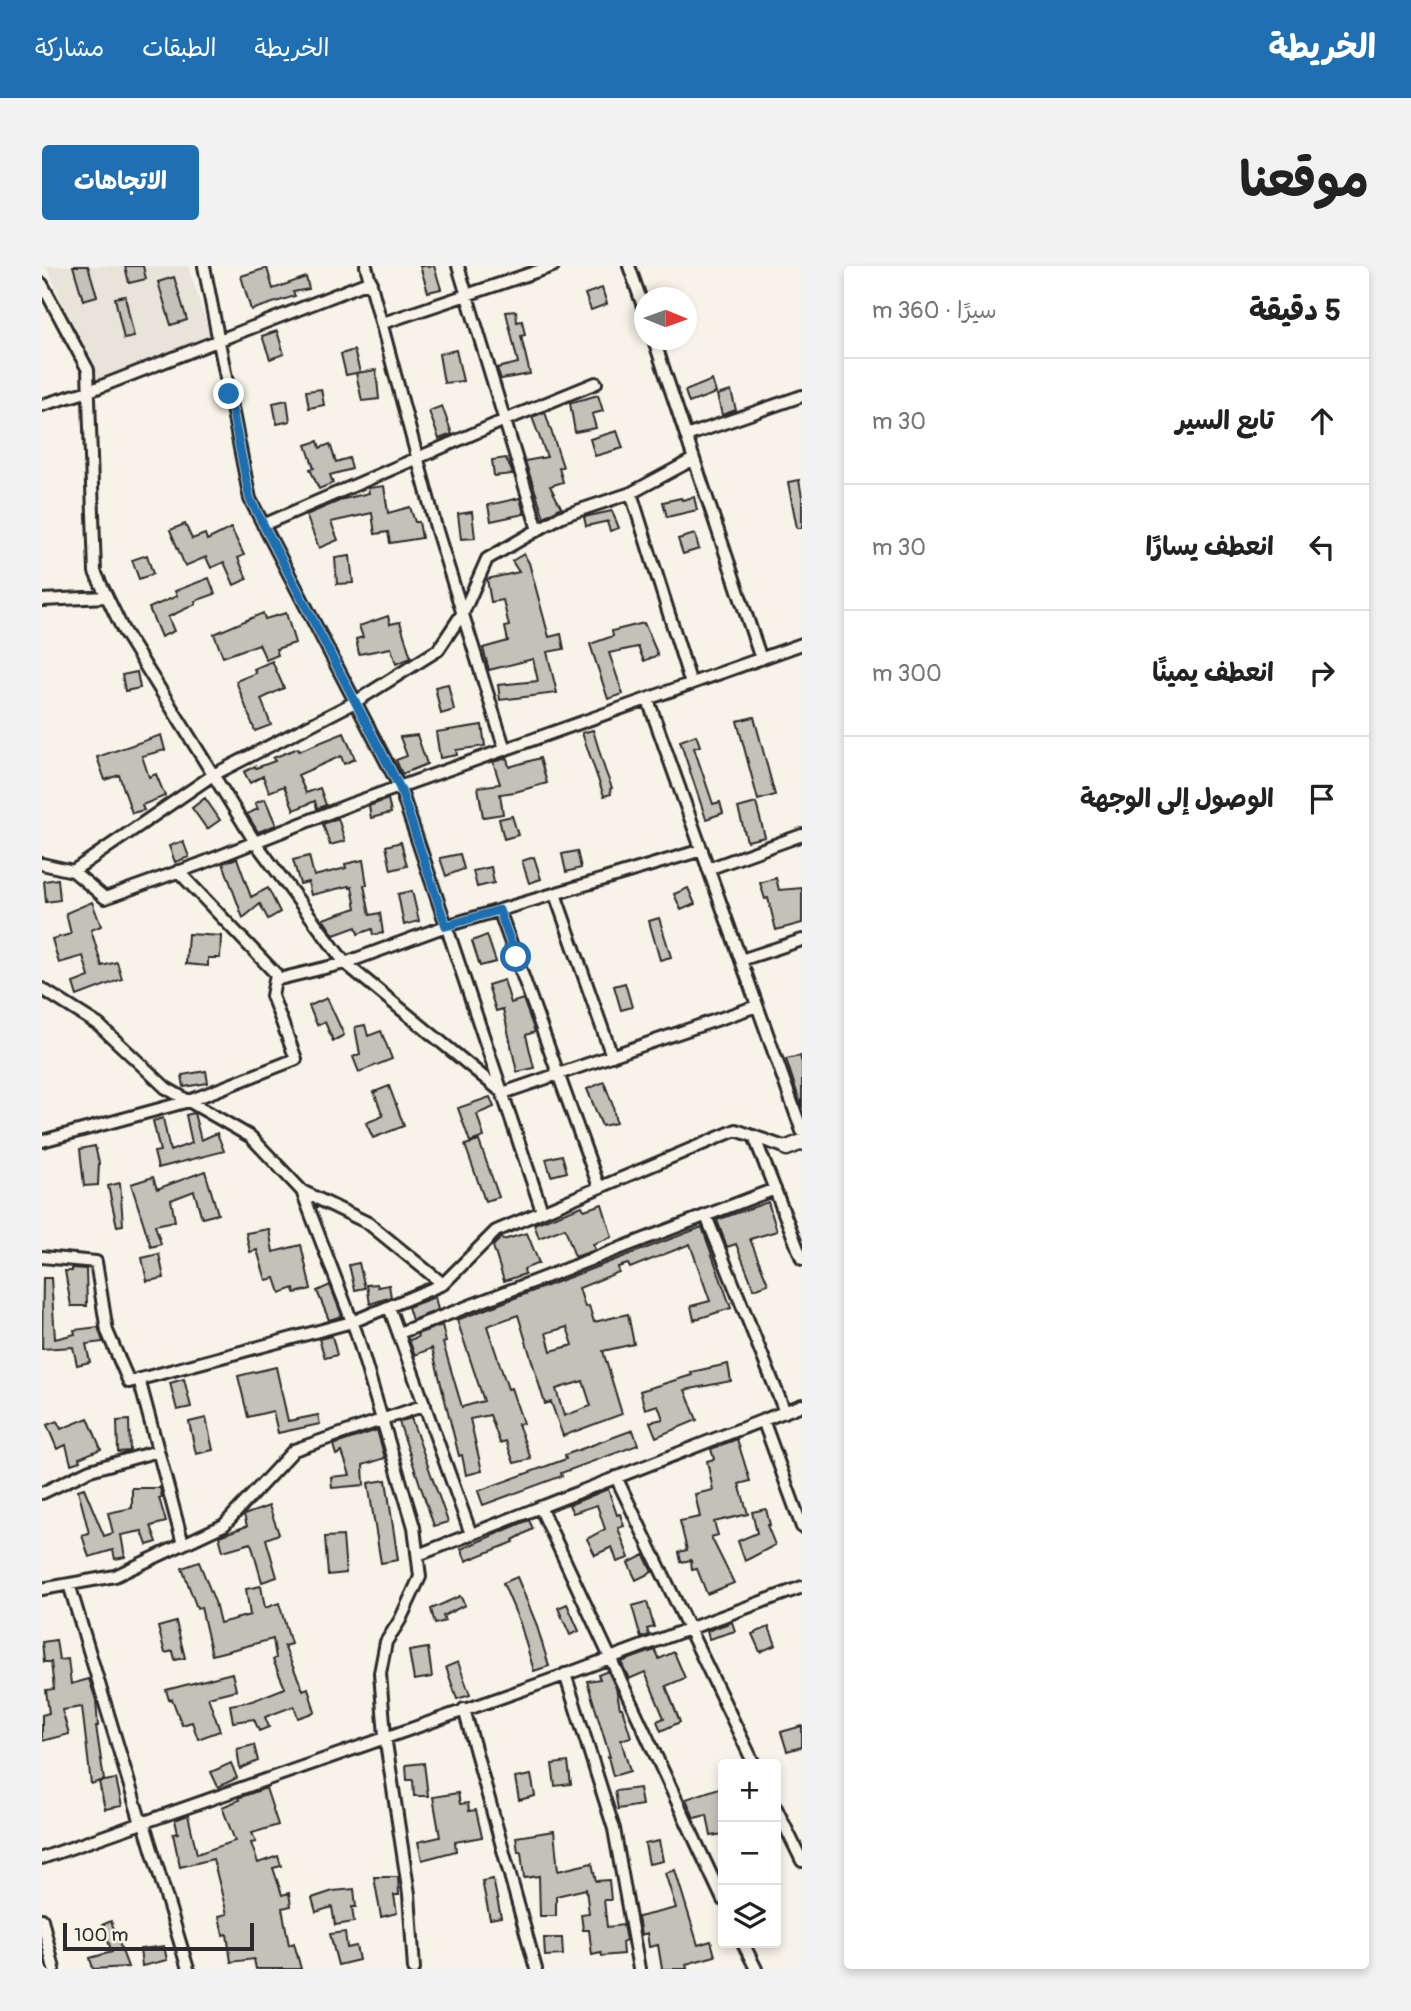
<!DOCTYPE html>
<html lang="ar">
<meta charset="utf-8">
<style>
:root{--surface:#fff;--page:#f2f2f2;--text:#222;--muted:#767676;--line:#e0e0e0;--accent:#1f6fb2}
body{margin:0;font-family:Pangolin,"Playpen Sans Arabic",sans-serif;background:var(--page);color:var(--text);direction:rtl}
.controls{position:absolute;right:21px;bottom:21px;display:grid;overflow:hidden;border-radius:7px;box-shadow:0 4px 10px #0003}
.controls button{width:63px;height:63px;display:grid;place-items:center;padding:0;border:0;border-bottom:2px solid var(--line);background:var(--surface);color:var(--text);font:35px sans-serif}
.compass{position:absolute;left:592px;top:21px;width:63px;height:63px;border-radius:50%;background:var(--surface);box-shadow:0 4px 10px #0003;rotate:91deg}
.scale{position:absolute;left:21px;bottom:18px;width:191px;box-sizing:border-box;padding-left:7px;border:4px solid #2b2b2b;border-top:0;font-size:19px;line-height:24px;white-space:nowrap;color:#2b2b2b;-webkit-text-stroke:5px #f7f3e8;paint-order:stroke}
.stop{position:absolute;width:21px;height:21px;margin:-16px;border:5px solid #1f6fb2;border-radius:50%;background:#fff}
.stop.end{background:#1f6fb2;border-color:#fff;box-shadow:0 2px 7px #0008}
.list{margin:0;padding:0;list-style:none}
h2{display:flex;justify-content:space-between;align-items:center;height:91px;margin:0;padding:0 28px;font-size:30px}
h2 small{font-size:23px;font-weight:400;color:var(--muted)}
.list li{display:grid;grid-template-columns:46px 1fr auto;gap:21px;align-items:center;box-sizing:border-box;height:126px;padding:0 28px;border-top:2px solid var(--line)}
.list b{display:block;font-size:26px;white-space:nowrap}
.list em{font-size:23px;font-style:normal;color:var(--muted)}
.icon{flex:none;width:38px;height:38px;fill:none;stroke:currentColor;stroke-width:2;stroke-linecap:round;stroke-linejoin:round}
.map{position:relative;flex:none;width:760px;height:1703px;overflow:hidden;direction:ltr;border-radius:7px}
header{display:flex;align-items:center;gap:42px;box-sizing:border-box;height:98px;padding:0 35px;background:var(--accent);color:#fff}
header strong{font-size:33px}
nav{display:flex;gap:38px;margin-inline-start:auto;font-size:24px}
.intro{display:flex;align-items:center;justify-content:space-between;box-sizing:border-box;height:168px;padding:0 42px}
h1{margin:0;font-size:49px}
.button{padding:18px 32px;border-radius:7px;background:var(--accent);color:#fff;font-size:24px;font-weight:700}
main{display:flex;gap:42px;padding:0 42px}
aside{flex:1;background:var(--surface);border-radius:7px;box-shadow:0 4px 10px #0003}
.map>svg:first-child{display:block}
</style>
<header>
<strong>الخريطة</strong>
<nav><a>الخريطة</a><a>الطبقات</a><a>مشاركة</a></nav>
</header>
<div class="intro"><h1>موقعنا</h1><a class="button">الاتجاهات</a></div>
<main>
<aside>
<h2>5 دقيقة<small>سيرًا · 360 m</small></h2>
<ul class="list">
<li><svg class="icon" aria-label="ahead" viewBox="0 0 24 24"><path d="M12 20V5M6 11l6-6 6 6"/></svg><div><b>تابع السير</b></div><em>30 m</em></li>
<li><svg class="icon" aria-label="left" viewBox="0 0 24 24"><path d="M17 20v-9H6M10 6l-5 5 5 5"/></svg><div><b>انعطف يسارًا</b></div><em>30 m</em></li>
<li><svg class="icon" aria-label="right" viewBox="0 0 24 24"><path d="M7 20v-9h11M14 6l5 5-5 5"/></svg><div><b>انعطف يمينًا</b></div><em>300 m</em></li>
<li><svg class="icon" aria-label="arrive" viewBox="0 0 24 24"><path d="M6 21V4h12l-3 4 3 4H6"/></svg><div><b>الوصول إلى الوجهة</b></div></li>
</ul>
</aside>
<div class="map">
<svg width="760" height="1703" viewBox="0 0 760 1703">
<rect width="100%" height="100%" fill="#f7f3e8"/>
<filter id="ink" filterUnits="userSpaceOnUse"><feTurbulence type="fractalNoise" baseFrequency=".0143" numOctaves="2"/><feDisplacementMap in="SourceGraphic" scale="14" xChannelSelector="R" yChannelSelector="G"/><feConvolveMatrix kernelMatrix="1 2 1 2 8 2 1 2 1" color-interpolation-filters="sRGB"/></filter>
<g filter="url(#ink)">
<path fill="#e8e4da" d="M4 0H146L169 70 55 115Z"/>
<path fill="#c4c1b9" stroke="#2b2b2b" stroke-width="2" fill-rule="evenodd" d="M31 0H46L55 30 41 34Z
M83 0H101L104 13 87 17Z
M378 0H392L399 23 386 26Z
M225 2 231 23 264 11 267 23 251 26 253 30 209 44 199 10Z
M132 11 145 54 129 59 116 16Z
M560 22 565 38 549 44 543 28Z
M83 30 92 71 82 73 73 32Z
M474 45 475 56 480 55 483 69 479 70 488 108 459 113 455 102 476 97 464 46Z
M235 65 242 88 228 93 220 70Z
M312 84 318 106 314 107 334 104 337 133 320 135 314 107 304 109 299 88Z
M414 84 421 115 402 117 397 88Z
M670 114 674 127 647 137 643 125Z
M279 123 282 139 267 142 264 125Z
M689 125 694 144 680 149 675 129Z
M556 129 561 145 550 148 554 162 533 166 528 137Z
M245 134 248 155 235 158 231 137Z
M400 140 410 168 397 173 387 145Z
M503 146 521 201 517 202 521 216 508 220 519 241 502 251 483 195 505 191 490 151Z
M575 165 581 182 553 190 548 173Z
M276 175 278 182 288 178 294 196 307 192 310 203 288 209 291 217 277 223 268 203 272 202 264 179Z
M464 192 471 208 452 210 450 194Z
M757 214 760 231V262H755L746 216Z
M342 220 346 247 368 241 373 256H377L380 272 348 277 346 266 333 268 330 247 289 256 296 274 277 282 264 249 302 233 327 227 326 222Z
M652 231 655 244 625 251 621 236 639 232 640 234Z
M478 232 482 248 449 255 446 239Z
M570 245 577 262 568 265 565 256 567 255 544 260 542 251Z
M430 246 433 272 419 273 416 248Z
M143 258 150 273 163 268 165 274 189 262 202 289 196 292 205 313 192 319 182 296 169 302 164 291 143 300 128 264Z
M653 268 657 283 641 288 636 273Z
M482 288 487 297 507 371 519 368 522 383 505 386 515 427 458 434 456 419 496 415 491 393 447 404 441 382 466 375 463 361 467 360 461 334 449 336 445 313 477 306 470 295Z
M105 289 111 308 97 313 90 294Z
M308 290 311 317 295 318 293 292Z
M167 312 173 328 153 335 154 338 126 351 132 365 119 371 107 342 135 330 133 325Z
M221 347 223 353 244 347 253 377 234 383 236 389 224 394 217 378 181 391 172 368Z
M346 350 348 358 358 356 369 392 354 398 349 382 317 388 314 373 321 371 317 360Z
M602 357 616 389 602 395 596 381 567 387 581 428 566 433 548 378 571 370 570 365Z
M230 395 242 422 219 433 229 459 213 465 194 415 214 407 212 403Z
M95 406 98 422 83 425 80 409Z
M406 418 412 444 399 448 393 421Z
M712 451 733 529 716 534 695 455Z
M440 459 443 480 414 484 415 489 398 492 394 466Z
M551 464 563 504 570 522 568 523 569 528 562 530 540 467Z
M302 467 313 493 302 498 299 490 256 509 264 527 278 522 284 539 275 543 273 535 252 544 242 520 227 526 221 510 208 517 202 506 213 500 214 502 233 495 231 492 256 482 257 485Z
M119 469 123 484 100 490 107 511 114 508 123 530 100 539 102 544 90 547 77 509 63 514 55 491Z
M375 469 385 498 360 508 354 494 365 490 358 471Z
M654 469 658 480 652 482 671 538 678 536 681 547 664 553 638 475Z
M465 492 467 501 498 492 505 517 473 526 458 528 461 548 441 551 436 521 458 518 451 496Z
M163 532 178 554 165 563 150 542Z
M223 533 234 559 216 566 205 548 216 543 213 537Z
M346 533 349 547 329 552 327 540Z
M714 537 723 571 705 575 696 542Z
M470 550 476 569 462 573 457 553Z
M296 552 303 575 288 579 281 558Z
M141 575 147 591 133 596 127 580Z
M359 576 365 600 349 604 344 580Z
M535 585 539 602 524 606 520 588Z
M418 588 422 603 404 610 398 592Z
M267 590 272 610 304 602 303 598 321 594 325 619H322L328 649 338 647 341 667 331 669 330 663 316 668 314 661 292 669 281 653 314 642 310 621 308 622 307 620 269 629 266 616 258 618 251 594Z
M492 591 499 613 487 617 480 595Z
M195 592 209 631 226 622 238 646 226 653 218 638 201 652 181 597Z
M449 601 452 617 435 621 431 605Z
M734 612 737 624 760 622V657L734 664 726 632 723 633 718 617Z
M16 613 18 634 4 636 2 615Z
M646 622 653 638 639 644 632 628Z
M370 625 377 655 362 659 356 628Z
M50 636 59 660 49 664 60 700 75 696 80 713 35 730 31 717 47 711 41 690 17 697 10 673 29 668 24 647Z
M617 652 629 691 618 694 607 655Z
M146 668 179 670 178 692H166V700L144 698Z
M445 669 454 696 438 700 430 675Z
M462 714 469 737 481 733 493 766 484 769 492 802 475 806 461 743 454 745 446 719Z
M583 717 590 741 579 744 572 720Z
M285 732 302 769 291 775 283 756 275 759 267 740Z
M323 759 326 770 339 765 350 793 317 806 311 791 318 788 313 761Z
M758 790 760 797V842L744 793Z
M164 805 166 817 142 821 140 809Z
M562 816 571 840 574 857 560 860 545 823Z
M347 820 362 860 331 872 324 857 341 850 332 826Z
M448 831 452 841 435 848 442 871 428 876 416 842Z
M152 847 159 874 175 867 182 885 116 902 112 886 118 885 111 855 121 852 128 885 150 877 144 849Z
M437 875 457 931 443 935 423 879Z
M53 880 57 897 56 919 42 920 38 883Z
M520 889 525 906 509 910 504 893Z
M163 905 176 948 160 952 152 925 129 934 133 955 113 959 119 978 109 981 89 918 111 911 115 923Z
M78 917 81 959 75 960 66 920Z
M726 936 735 965 708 973 726 1018 712 1023 694 978 685 981 675 954Z
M560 938 570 971 551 978 553 984 533 991 523 962 497 972 492 958 540 940 542 944Z
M660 961 689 1042 652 1054 649 1040 668 1035 648 978 588 1002 586 998 576 1001 577 1006 537 1022 543 1041 547 1040 552 1056 586 1048 592 1078 561 1085 580 1148 521 1170 509 1136 503 1138 476 1049 445 1060 466 1123 469 1122 481 1157 476 1158 489 1193 472 1197 464 1175 458 1177 448 1149 428 1153 440 1205 424 1209 420 1189 417 1190 390 1082 373 1089 367 1074 376 1071 375 1068 400 1059 404 1076 401 1077 420 1141 442 1135 415 1054ZM525 1061 531 1079 509 1085 504 1067ZM541 1115 549 1140 522 1150 514 1123Z
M227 963 231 986 259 979 269 1023 253 1027 252 1022 238 1027 233 1012 224 1014 215 984 208 986 204 967Z
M485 967 497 997 482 1003 483 1008 462 1015 451 980 460 971 461 974Z
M117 988 122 1012 105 1015 100 992Z
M317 997 323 1022 313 1024 307 999Z
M30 1002 44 1003 45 1040H29L23 1005H30Z
M1 1012H9L13 1073 33 1068 32 1064 56 1061 61 1076 44 1078 48 1096 35 1099 31 1081 0 1083Z
M335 1018 336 1021 347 1019 349 1031 328 1038 325 1019Z
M288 1019 300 1050 287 1054 275 1025Z
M393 1031 396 1044 370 1054 366 1041Z
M290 1070 295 1089 283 1092 277 1073Z
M686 1098 689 1115 643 1124 655 1154 614 1171 608 1156 621 1153 616 1139 603 1143 598 1125 650 1109 649 1106Z
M234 1101 246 1155 276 1149 278 1158 236 1167 231 1145 206 1151 196 1110Z
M142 1113 149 1141 135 1144 128 1117Z
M46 1152 59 1183 37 1192 38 1195 29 1198 24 1179 15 1183 5 1159 15 1155 19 1163Z
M164 1152 171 1184 154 1188 147 1156Z
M369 1152 406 1256 392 1260 357 1156Z
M87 1154 88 1185 76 1186 75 1155Z
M335 1164 343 1192 321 1199 322 1219 290 1222 289 1211 308 1209 300 1186 294 1189 291 1179Z
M591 1164 596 1179 519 1207 520 1210 441 1239 436 1225 524 1193 523 1189Z
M695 1173 708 1215 697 1218 706 1248 672 1256 676 1269 669 1271 692 1317 665 1328 655 1303 650 1304 649 1294 639 1296 637 1286 645 1284 638 1255 658 1251 653 1228 671 1224 665 1195 672 1193 669 1183Z
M344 1214 356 1294 339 1297 326 1217Z
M42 1222 62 1270 71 1267 66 1247 90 1242V1222H118L120 1231 117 1232 124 1256 109 1260 115 1276 105 1279 100 1265 79 1269 83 1291 73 1293 71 1284 47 1291 40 1269 47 1267 36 1224Z
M566 1223 575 1249 578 1248 582 1260 576 1262 587 1292 575 1296 570 1281 553 1289 545 1273 563 1263 555 1239 531 1247 527 1239Z
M227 1240 237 1268 224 1273 235 1311 220 1316 209 1277 181 1285 177 1270 205 1260 202 1249Z
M724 1243 728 1259H725L733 1279 703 1295 696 1275 715 1267 710 1246Z
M487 1254 491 1263 471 1274 472 1276 424 1295 419 1283Z
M301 1270 304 1307 286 1309 283 1271Z
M602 1289 610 1306 594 1314 586 1297Z
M157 1296 173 1336 178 1357 208 1349 204 1323 219 1320 223 1342 237 1337 249 1378 242 1380 261 1424 266 1422 273 1446 256 1452 252 1440 223 1451 227 1461 217 1465 212 1453 191 1456 188 1439 210 1435 243 1422 231 1394 234 1392 231 1373 170 1389 159 1341 155 1342 140 1302Z
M475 1311 494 1357 507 1400 492 1405 478 1357 461 1317Z
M418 1330 423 1339 401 1350 403 1355 393 1358 389 1343Z
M605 1336 612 1361 605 1363 607 1369 599 1372 590 1340Z
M525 1338 537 1365 528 1369 516 1342Z
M134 1356 143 1392 133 1394 131 1385 123 1387 116 1361Z
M690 1356 693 1365 667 1373 665 1365Z
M727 1361 734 1379 718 1386 710 1368Z
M14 1374 17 1394 26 1393 29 1418 47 1413 54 1434 56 1460H54L62 1514 49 1518 40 1441 20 1444 27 1468 0 1475V1449L7 1447 4 1424 12 1423 9 1396H2L0 1376Z
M386 1382 390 1411 372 1414 367 1385Z
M613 1384 617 1393 632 1386 643 1412 624 1420 638 1456 619 1465 615 1455 622 1452 603 1406 587 1413 579 1396Z
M416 1396 428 1429 415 1433 404 1401Z
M566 1405 574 1422 578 1442H580L589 1471 579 1474 588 1505 571 1510 566 1491H568L545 1415 558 1413 556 1409Z
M190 1407 194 1424 166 1431 178 1465 156 1473 150 1456 140 1459 130 1433 127 1434 124 1424Z
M760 1460V1481L745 1485 739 1466Z
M212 1479 216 1495 198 1503 195 1483Z
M526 1496 529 1518 513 1520 510 1498Z
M189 1497 195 1512 176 1521 169 1506Z
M382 1497 386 1530H372L371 1514H365L364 1499Z
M489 1509 493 1530 477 1534 473 1512Z
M74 1513 80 1540 63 1543 57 1516Z
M224 1522 236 1559 210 1567 214 1576 209 1577 216 1597 236 1590 239 1600 231 1602 240 1629 247 1627 249 1640 240 1642 247 1679 252 1677 259 1703H214L212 1693 189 1696 185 1668 181 1669 177 1650 185 1648 171 1593 138 1601 131 1568 136 1567 133 1554 146 1549 155 1588 193 1575 180 1541 197 1534 196 1532Z
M597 1522 600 1539 576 1543 573 1525Z
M677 1522 681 1542V1568L669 1570 665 1549 652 1552 644 1533Z
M416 1527 418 1538 426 1537 427 1545 434 1544 440 1571 413 1576 414 1585 380 1594 376 1576 398 1571 391 1531Z
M512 1565 516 1605 550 1597 554 1615 567 1614 569 1634H562L565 1661 581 1659 584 1674 580 1676 581 1688 560 1690 559 1687 550 1689 547 1664H541L539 1648 547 1647 544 1623 514 1630V1650H498L497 1610 482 1612 479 1586H476L474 1571Z
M617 1575 621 1595 607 1598 603 1578Z
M633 1604 656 1679 669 1675 673 1690 644 1698 645 1703H620L616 1679 607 1681 605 1667 599 1669 596 1651 634 1642 623 1607Z
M332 1611H356L357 1629H352L355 1647 339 1651Z
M451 1613 459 1651 448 1653 440 1615Z
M312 1623 314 1641H310L312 1656 293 1659 290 1641 274 1646 270 1632 291 1625Z
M69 1655 86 1701 51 1703 48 1692 70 1686 60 1659Z
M303 1666 305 1682 314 1680 317 1694 296 1699 288 1668Z
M502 1672H520L521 1689 503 1690Z
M122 1680 125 1694 100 1700 98 1683Z"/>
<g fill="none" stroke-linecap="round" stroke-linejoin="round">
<g stroke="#2b2b2b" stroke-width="16">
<path id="minor" d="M162 0 208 233 358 522 500 945
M324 0 395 265 463 484
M416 0 496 264
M587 0 603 46
M0 18 46 104 53 306 81 364 213 576 303 697 461 827 715 740
M341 57 511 0
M612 74 719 393
M0 139 47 125 329 15
M644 170 760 130
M589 227 652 193
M221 259 463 154 554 117
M0 334 65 331
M606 434 760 865
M0 598 31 605 63 632 158 598 309 538 760 378
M666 603 760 569
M31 605 171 509 313 436 396 384 422 345 445 293 520 250 589 227 649 418
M513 628 570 790
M457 644 557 921
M699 694 760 674
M233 714 303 697 404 660 660 584
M0 723 57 759 124 822 209 871 260 925 314 1066 372 1261 378 1311 358 1354 344 1376 338 1407 343 1470 367 1628 372 1703
M712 870 760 993
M0 875 147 835 254 793 230 730 234 708 136 605
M260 925 326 957 401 1018
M664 950 743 1146
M0 991 54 996 65 1065 87 1116 310 1056 401 1018 454 965 694 864 745 882
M347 1041 429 1268
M357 1067 733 923
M97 1113 141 1278
M721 1154 760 1261
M574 1211 712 1498
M0 1227 48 1204 116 1185
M498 1241 681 1634
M376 1289 760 1139
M27 1318 99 1557
M0 1323 73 1310 182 1259 252 1184 383 1139
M523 1408 572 1563 597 1703
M422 1443 494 1703
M734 1542 760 1595
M101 1554 146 1703
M0 1592 506 1415 760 1321
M0 1653 12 1703
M701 1677 714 1703"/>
</g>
<g stroke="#2b2b2b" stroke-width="19">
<path id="tertiary" d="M745 882 760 876"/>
</g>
<use href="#minor" stroke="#f7f3e8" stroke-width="10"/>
<use href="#tertiary" stroke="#f7f3e8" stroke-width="14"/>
</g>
</g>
<g fill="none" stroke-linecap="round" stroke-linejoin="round" filter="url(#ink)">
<path stroke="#1f6fb2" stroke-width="9" d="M187 128 208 233 358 522 404 660 457 644 474 691"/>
</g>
</svg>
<div class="controls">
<button>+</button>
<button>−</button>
<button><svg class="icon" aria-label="layers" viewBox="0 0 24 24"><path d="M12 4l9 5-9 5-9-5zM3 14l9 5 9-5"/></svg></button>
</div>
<svg class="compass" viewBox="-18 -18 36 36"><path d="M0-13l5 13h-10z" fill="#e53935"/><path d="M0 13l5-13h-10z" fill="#767676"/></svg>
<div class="scale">100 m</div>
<div class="stop" style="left:474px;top:691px"></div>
<div class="stop end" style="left:187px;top:128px"></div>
</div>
</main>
